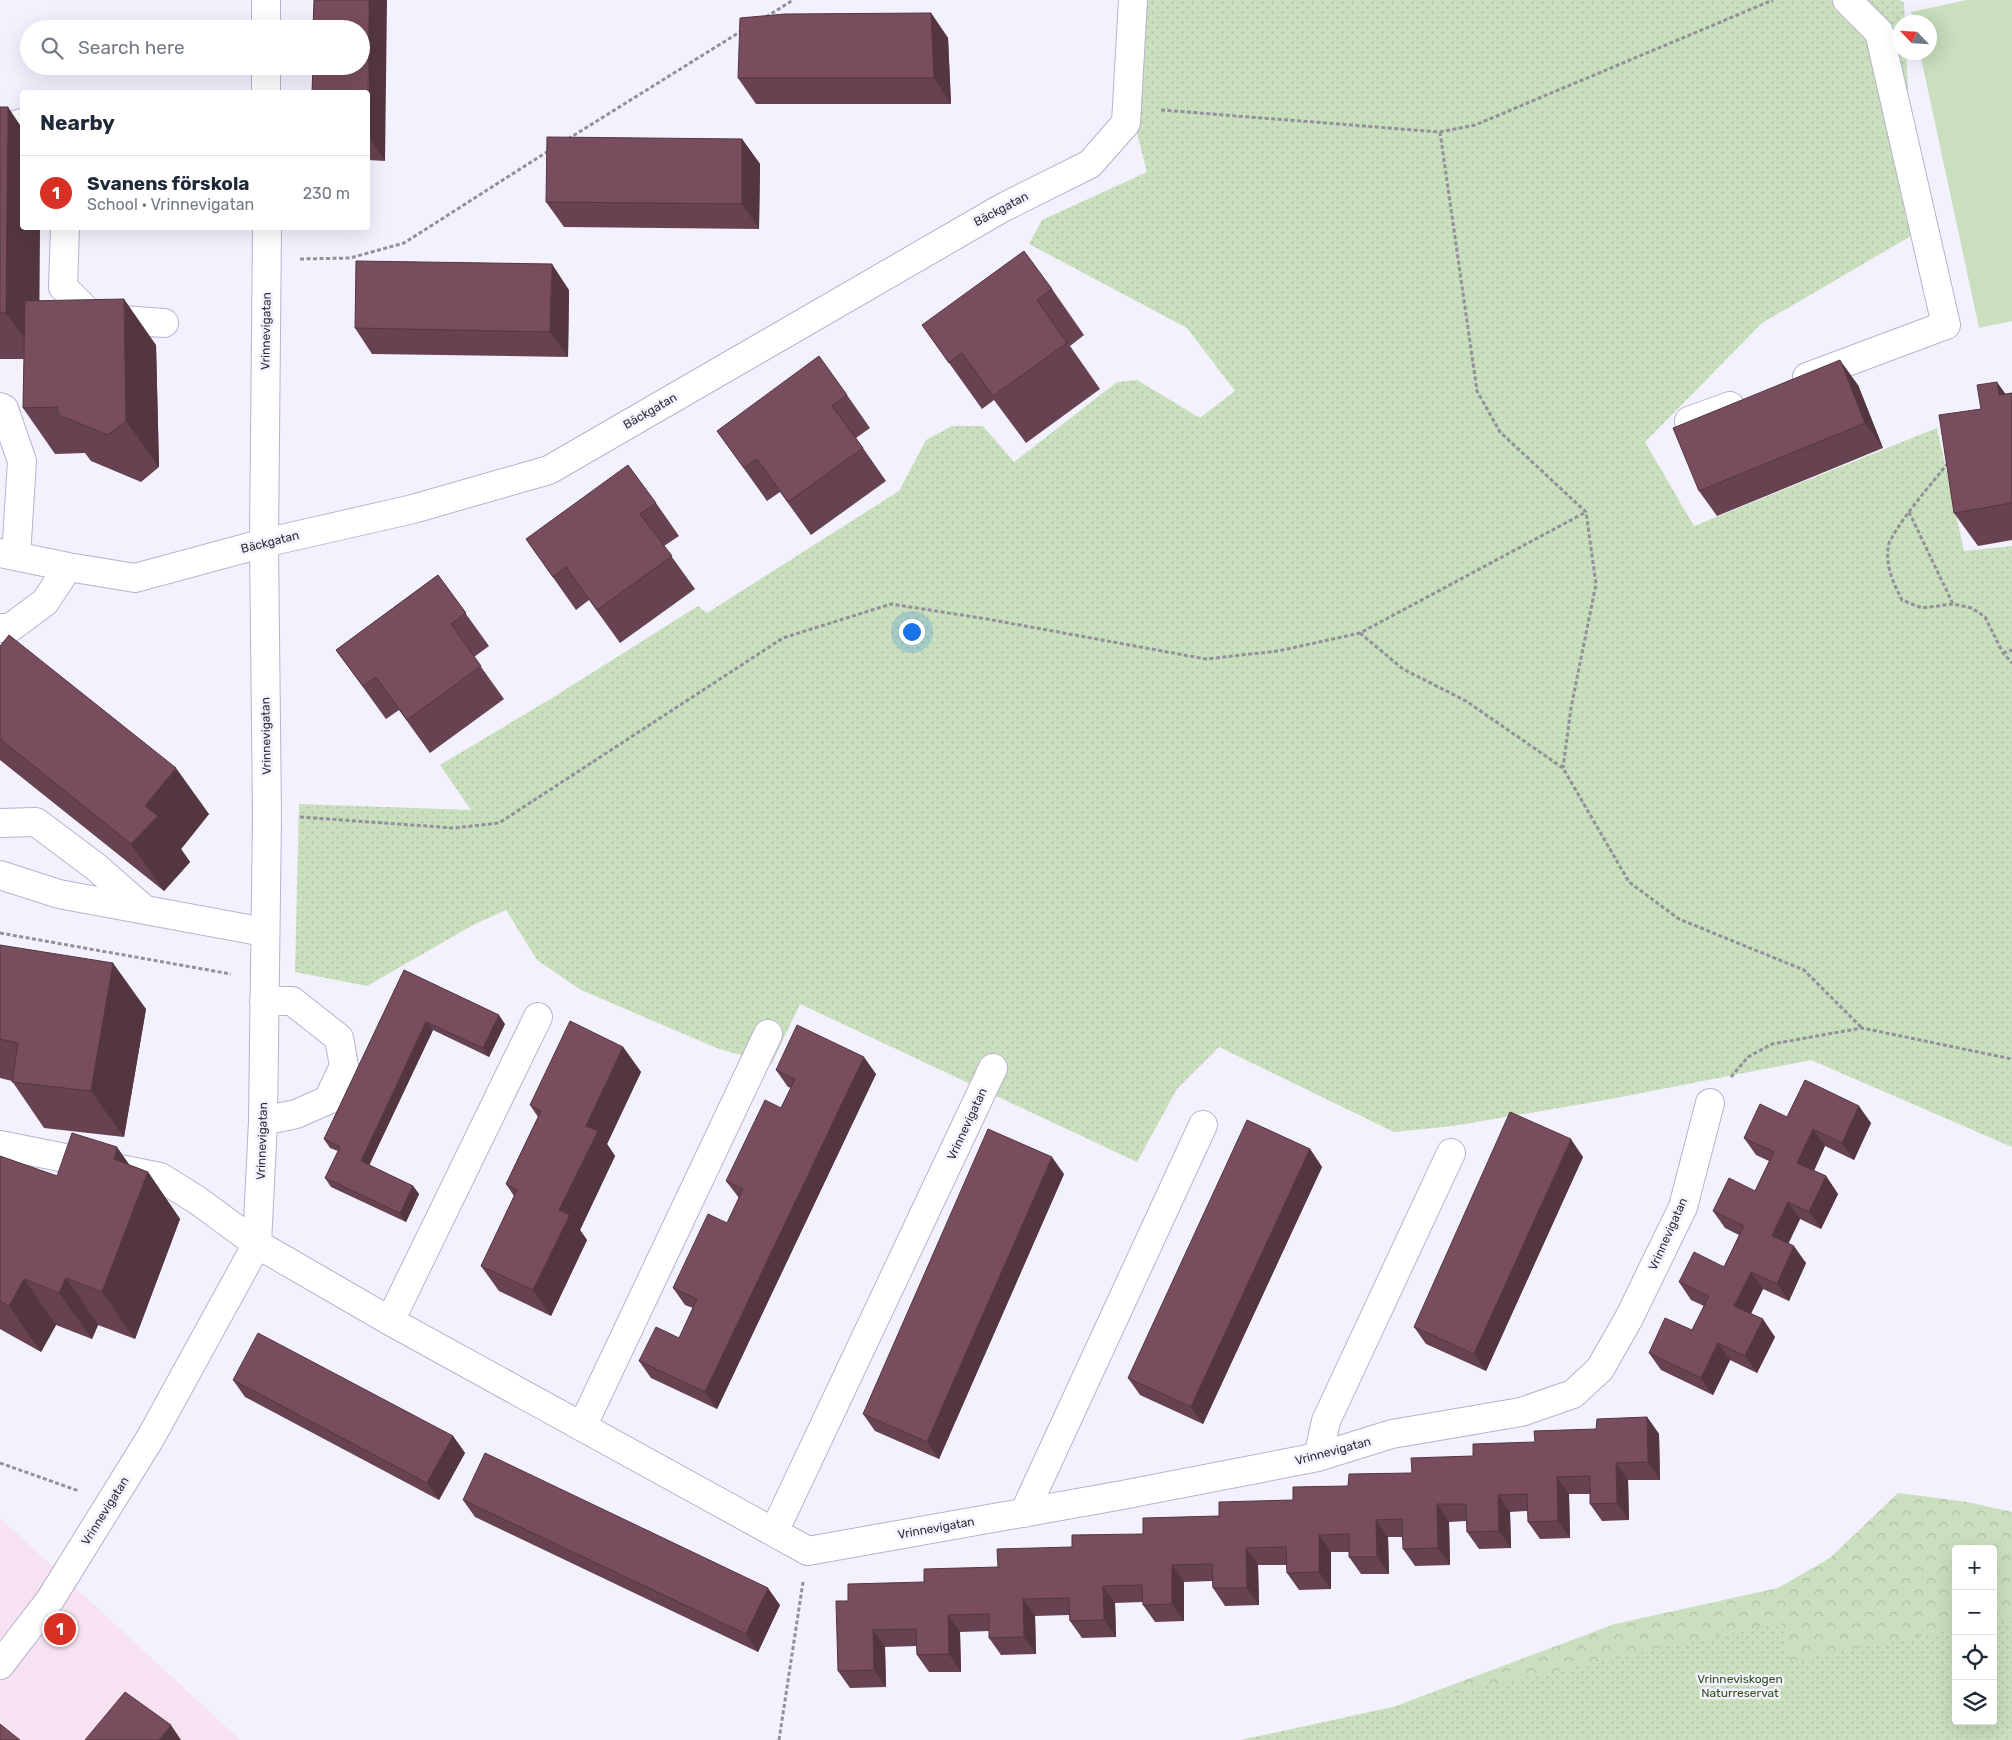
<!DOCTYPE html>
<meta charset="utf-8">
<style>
:root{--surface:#fff;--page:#f6f6f7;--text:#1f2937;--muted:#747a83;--line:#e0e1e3;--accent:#d93025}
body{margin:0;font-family:Rubik,sans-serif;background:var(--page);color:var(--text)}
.controls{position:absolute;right:15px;bottom:15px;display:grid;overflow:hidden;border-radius:5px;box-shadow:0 5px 20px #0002}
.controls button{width:45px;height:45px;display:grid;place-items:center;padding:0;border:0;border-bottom:1px solid var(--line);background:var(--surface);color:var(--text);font:25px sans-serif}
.compass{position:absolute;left:1892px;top:15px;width:45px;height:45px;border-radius:50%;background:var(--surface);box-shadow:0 5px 20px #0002;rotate:295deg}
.you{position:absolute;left:911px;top:631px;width:18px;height:18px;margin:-12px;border:4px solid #fff;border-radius:50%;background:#1a73e8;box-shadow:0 0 0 8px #1a73e833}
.badge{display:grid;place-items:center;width:32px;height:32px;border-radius:50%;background:var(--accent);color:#fff;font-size:16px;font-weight:700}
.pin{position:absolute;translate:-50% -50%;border:2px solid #fff;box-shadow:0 1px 5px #0006}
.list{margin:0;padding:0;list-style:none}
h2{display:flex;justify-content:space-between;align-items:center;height:65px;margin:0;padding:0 20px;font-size:21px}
h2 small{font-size:16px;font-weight:400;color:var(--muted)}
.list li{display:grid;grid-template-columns:32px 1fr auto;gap:15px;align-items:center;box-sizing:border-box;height:75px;padding:0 20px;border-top:1px solid var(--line)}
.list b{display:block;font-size:19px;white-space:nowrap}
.list p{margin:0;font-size:16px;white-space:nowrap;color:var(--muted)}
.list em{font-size:16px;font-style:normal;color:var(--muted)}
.icon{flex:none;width:28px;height:28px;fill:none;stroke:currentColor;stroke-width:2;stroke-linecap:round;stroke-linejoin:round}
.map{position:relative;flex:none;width:2012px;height:1740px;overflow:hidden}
.search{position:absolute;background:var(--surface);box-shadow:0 5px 20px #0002;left:20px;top:20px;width:350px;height:55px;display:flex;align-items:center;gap:12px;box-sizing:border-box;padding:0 18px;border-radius:28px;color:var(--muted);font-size:19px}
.panel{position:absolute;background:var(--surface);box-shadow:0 5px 20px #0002;left:20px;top:90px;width:350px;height:140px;border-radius:5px}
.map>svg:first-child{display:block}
</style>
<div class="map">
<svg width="2012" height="1740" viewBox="0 0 2012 1740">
<defs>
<pattern id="forest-crowns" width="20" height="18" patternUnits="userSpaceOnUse" patternTransform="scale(1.25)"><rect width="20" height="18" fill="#c9dfbd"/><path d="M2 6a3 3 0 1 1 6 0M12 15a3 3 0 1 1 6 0" fill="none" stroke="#adc0a3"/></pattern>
<pattern id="park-dots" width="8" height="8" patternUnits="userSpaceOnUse" patternTransform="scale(1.25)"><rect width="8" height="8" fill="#c9dfbd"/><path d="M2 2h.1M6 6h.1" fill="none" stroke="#adc0a3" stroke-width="1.8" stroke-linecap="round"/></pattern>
</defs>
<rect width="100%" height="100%" fill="#f3f1fe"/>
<path fill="#f7e2f1" d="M0 1518 240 1740H0Z"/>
<path fill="url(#forest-crowns)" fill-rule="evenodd" d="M1898 1493 1967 1502 2012 1512V1740H1305L1615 1624 1778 1588 1830 1558ZM1956 1549H1993V1721H1956Z"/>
<path fill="url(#park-dots)" d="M1137 0H1900L1904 3 1905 22H1900V52L1906 53 1916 233 1762 323 1645 442 1694 526 1937 428 1964 551 2012 546V1147L1811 1060 1600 1101 1453 1126 1394 1132 1219 1047 1177 1089 1137 1162 800 1004 772 1063 719 1049 581 990 537 960 506 910 473 925 367 986 295 972 299 804 471 810 440 765 552 698 698 606 707 613 899 491 926 440 952 426H983L1014 462 1117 382 1137 380 1200 418 1235 391 1187 328 1029 244 1042 220 1147 172 1136 129Z
M2012 1618V1740H1241L1781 1622 1790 1662 1956 1629V1721H1993V1622Z"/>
<path fill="#c9dfbd" d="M1967 0H2012V321L1979 328 1920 53 1930 52V22H1914L1911 12Z"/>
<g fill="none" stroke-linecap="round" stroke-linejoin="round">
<g stroke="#b7b2cf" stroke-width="30">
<path id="minor" d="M266 29V0
M266 66V92
M0 129 22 123
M65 228 63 287 94 318 164 323
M1807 377 1946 325 1879 32 1847 0
M0 407 4 409 22 461 16 556
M1689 421 1730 406
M0 553 68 567 135 578 264 543 413 509 549 470 1002 208 1090 164 1126 123 1133 0
M0 628H10L45 602 68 567
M0 823 36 822 96 867 145 910
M0 875 59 894 264 932
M263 1121 296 1114 328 1100 344 1066 339 1038 292 1001H264
M0 1145 160 1177 197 1200 257 1244 390 1321 808 1551 1117 1496 1318 1457 1392 1434 1521 1412 1573 1394 1600 1369 1629 1318 1683 1207 1710 1103
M390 1321 538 1017
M582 1427 768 1034
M1318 1457 1326 1421 1451 1153
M1024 1513 1203 1125
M774 1532 993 1068
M0 1665 50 1600 151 1437 257 1244 263 1121 267 816 264 543 267 228"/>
</g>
<path stroke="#92909c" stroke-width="3" stroke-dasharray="4 2.5" stroke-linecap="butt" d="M766 17 793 0
M1161 110 1440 132 1475 125 1773 0
M1440 132 1477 391 1500 432 1586 512 1596 584 1571 708 1563 768
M568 139 743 30
M300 259 350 258 404 243 550 150
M1948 463C1937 477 1888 534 1888 548 1886 568 1893 582 1902 600L1922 608 1953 604 1972 608 1985 617 2003 653 2012 663
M1909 512 1953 604
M1360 633 1403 669 1466 701 1563 768 1629 882 1679 919 1804 970 1862 1028
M2003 653 2012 650
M300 817 454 828 499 823 783 638 891 604 987 619 1206 659 1278 651 1360 633 1586 512
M0 933 231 974
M1731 1077 1748 1057 1772 1044 1862 1028 2012 1059
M0 1463 79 1491
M779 1740 803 1582"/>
<use href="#minor" stroke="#fff" stroke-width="28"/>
</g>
<path fill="#674250" d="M931 13 948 38 951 104H756L738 78Z
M368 92 385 161 368 160Z
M0 107 39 301 156 345 159 467 141 482 91 461 85 453 55 454 23 408 24 359H0Z
M742 139 760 164 759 229 564 227 546 202Z
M1052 289 1084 335 1070 346 1100 389 1026 443 994 400 982 409 922 325Z
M569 290 568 357 372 354 355 328Z
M1858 385 1883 448 1717 516 1699 491Z
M2012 393V540L1978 546 1954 513 1981 409Z
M847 395 870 428 856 438 886 481 811 535 780 492 767 501 717 431Z
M656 503 679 536 664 546 695 589 620 643 589 600 576 610 526 539Z
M438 575 489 646 474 657 504 699 430 753 399 710 386 719 336 650Z
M0 646 209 814 181 849 190 862 164 891 0 760Z
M0 945 146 1009 124 1137 44 1128 12 1081 0 1078Z
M404 970 505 1024 489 1057 433 1030 369 1165 413 1186 419 1194 406 1222 331 1187 325 1178 338 1151 330 1148 324 1139Z
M623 1047 641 1072 607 1144 615 1156 580 1230 587 1240 551 1316 499 1291 481 1266 514 1196 506 1184 538 1117 530 1105Z
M776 1070 876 1074 717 1409 651 1378 639 1361 679 1338 693 1308 685 1305 673 1288 727 1223 739 1198 726 1181 781 1108 791 1088 788 1087Z
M1787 1117 1871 1123 1854 1160 1825 1146 1814 1171 1826 1176 1838 1194 1821 1229 1800 1219 1788 1243 1806 1263 1789 1301 1763 1289 1751 1314 1775 1337 1757 1373 1730 1360 1713 1395 1661 1370 1649 1353 1692 1330 1704 1306 1691 1300 1679 1282 1724 1267 1739 1235 1725 1228 1713 1211 1755 1191 1769 1161 1756 1155 1744 1138Z
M1310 1149 1322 1167 1203 1424 1140 1395 1128 1378Z
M0 1156 57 1176 130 1165 148 1172 180 1219 135 1339 98 1325 92 1339 56 1325 41 1352 0 1329Z
M1583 1157 1486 1371 1426 1344 1414 1327Z
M1064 1174 939 1459 875 1431 863 1414Z
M233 1380 453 1436 465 1453 439 1500 245 1397Z
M1647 1417 1659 1434 1660 1480H1628L1629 1520 1602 1521 1590 1504V1494H1569L1570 1538 1540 1539 1528 1522V1511L1510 1512 1511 1548 1479 1549 1467 1532 1466 1521 1449 1522 1450 1565 1415 1566 1403 1549V1537H1388L1389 1574H1361L1349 1557V1552H1331V1589L1299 1590 1287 1573 1286 1565H1258L1259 1605 1225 1606 1213 1588 1212 1581 1184 1582V1621L1155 1622 1143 1605V1602L1115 1603 1116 1637 1082 1638 1070 1621 1069 1615 1035 1616 1036 1654 1001 1655 989 1638V1631L960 1632 961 1672H929L917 1655V1646L885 1647 886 1687 850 1688 838 1671 848 1601 924 1582 998 1567 1072 1547 1143 1534 1219 1516 1293 1500 1348 1486 1412 1473 1473 1456 1596 1429Z
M463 1500 780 1605 758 1652 475 1517Z"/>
<path fill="#543641" d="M369 0H387L385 161 368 136Z
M931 13 948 38 951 104 934 78Z
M8 107 22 128V228H40L39 359 6 313Z
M742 139 760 164 759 229 742 204Z
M552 264 569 290 568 357 550 332Z
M124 299 156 345 159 467 126 421Z
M1840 360 1858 385 1883 448 1865 423Z
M1997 382 2012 403 1999 395Z
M176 768 209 814 181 849 190 862 164 891 131 844 145 806Z
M113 963 146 1009 124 1137 91 1091Z
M499 1015 505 1024 489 1057 483 1048Z
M426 1022 433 1030 367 1170 361 1161Z
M623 1047 641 1072 607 1144 615 1156 580 1230 587 1240 551 1316 533 1290 559 1210 586 1126Z
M864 1057 876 1074 717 1409 705 1392Z
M1859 1106 1871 1123 1854 1160 1842 1143Z
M1813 1129 1825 1146 1809 1180 1797 1163Z
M1571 1139 1583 1157 1486 1371 1474 1354Z
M117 1147 143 1184 148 1172 180 1219 135 1339 102 1292 114 1159Z
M1310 1149 1322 1167 1203 1424 1191 1407Z
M1052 1157 1064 1174 939 1459 927 1442Z
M1826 1176 1838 1194 1821 1229 1809 1212Z
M413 1186 419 1194 406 1222 400 1213Z
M1788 1202 1800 1219 1784 1253 1772 1236Z
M1794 1246 1806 1263 1789 1301 1777 1284Z
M1751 1272 1763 1289 1746 1323 1734 1306Z
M66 1278 98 1325 92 1339 59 1293Z
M24 1279 56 1325 41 1352 9 1306Z
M1763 1319 1775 1337 1757 1373 1745 1356Z
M1718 1343 1730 1360 1713 1395 1701 1378Z
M1647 1417 1659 1434 1660 1480 1648 1462Z
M453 1436 465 1453 439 1500 427 1483Z
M1616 1463 1628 1480 1629 1520 1617 1503Z
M1557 1477 1569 1494 1570 1538 1558 1521Z
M1498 1495 1510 1512 1511 1548 1499 1531Z
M1437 1504 1449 1522 1450 1565 1438 1548Z
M1376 1520 1388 1537 1389 1574 1377 1557Z
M1319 1535 1331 1552V1589L1319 1572Z
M1246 1548 1258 1565 1259 1605 1247 1588Z
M1172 1565 1184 1582V1621L1172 1604Z
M1103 1586 1115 1603 1116 1637 1104 1620Z
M768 1588 780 1605 758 1652 746 1634Z
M1023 1599 1035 1616 1036 1654 1024 1637Z
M948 1615 960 1632 961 1672 949 1654Z
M873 1630 885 1647 886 1687 874 1670Z
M171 1725 181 1740H159Z"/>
<path fill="#784d5d" stroke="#543641" d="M314 0H369L368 103V92H312L313 66H361V29H313Z
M931 13 934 78H738L740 18 785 14Z
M0 107H8L6 313H0Z
M547 137 742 139V204L546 202Z
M1024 251 1052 289 1037 300 1067 343 993 396 962 353 949 363 922 325Z
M356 261 552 264 550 332 355 328Z
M124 299 126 421 108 435 59 415 57 407 23 408 25 301Z
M819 356 847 395 832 406 863 448 788 502 757 459 744 468 717 431Z
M1840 360 1865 423 1699 491 1673 428Z
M1997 382 1999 395 2012 393V503L1954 513 1939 415 1981 409 1977 385Z
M628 465 656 503 640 514 672 556 597 610 566 567 553 577 526 539Z
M438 575 466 613 451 624 481 666 407 720 376 677 363 686 336 650Z
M9 635 176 768 145 806 158 816 131 844 0 739V646Z
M0 945 113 963 91 1091 12 1082 18 1043 0 1039Z
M404 970 499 1015 483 1048 426 1022 361 1161 413 1186 400 1213 325 1178 340 1147 324 1139Z
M570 1021 623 1047 586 1126 598 1131 559 1210 570 1215 533 1290 481 1266 517 1190 506 1184 541 1111 530 1105Z
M797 1025 864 1057 705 1392 639 1361 656 1327 679 1338 697 1299 673 1288 708 1214 727 1223 743 1189 726 1181 765 1100 781 1108 795 1079 776 1070Z
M1805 1080 1859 1106 1842 1143 1813 1129 1797 1163 1826 1176 1809 1212 1788 1202 1772 1236 1794 1246 1777 1284 1751 1272 1734 1306 1763 1319 1745 1356 1718 1343 1701 1378 1649 1353 1665 1318 1692 1330 1709 1296 1679 1282 1694 1252 1724 1267 1744 1226 1713 1211 1729 1178 1755 1191 1774 1152 1744 1138 1760 1104 1787 1117Z
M1510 1112 1571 1139 1474 1354 1414 1327Z
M1247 1120 1310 1149 1191 1407 1128 1378Z
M988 1129 1052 1157 927 1442 863 1414Z
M72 1133 117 1147 114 1159 148 1172 102 1292 66 1278 59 1293 24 1279 9 1306 0 1301V1156L57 1176Z
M258 1333 453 1436 427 1483 233 1380Z
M1647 1417 1648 1462 1616 1463 1617 1503 1590 1504V1476L1557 1477 1558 1521 1528 1522 1527 1494 1498 1495 1499 1531 1467 1532 1466 1504H1437L1438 1548 1403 1549 1402 1519 1376 1520 1377 1557H1349V1534L1319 1535V1572L1287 1573 1286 1547 1246 1548 1247 1588H1213L1212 1564 1172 1565V1604L1143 1605 1142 1585 1103 1586 1104 1620 1070 1621 1069 1598 1023 1599 1024 1637 989 1638V1614L948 1615 949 1654 917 1655 916 1629 873 1630 874 1670 838 1671 836 1601H848V1584L924 1582V1569L998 1567 997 1549 1072 1547V1535L1143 1534V1518L1219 1516V1502L1293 1500V1487L1348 1486 1349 1474 1412 1473 1411 1458 1473 1456V1444L1535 1442 1534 1431 1596 1429 1597 1419Z
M485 1453 768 1588 746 1634 463 1500Z
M125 1692 171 1725 159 1740H85Z
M0 1724 20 1740H0Z"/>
<g text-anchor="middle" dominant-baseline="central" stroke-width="5" stroke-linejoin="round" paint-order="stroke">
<g font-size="12" fill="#2e2c37" stroke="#f3f1fe">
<text transform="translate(1001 209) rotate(-28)">Bäckgatan</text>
<text transform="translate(266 331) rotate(-89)">Vrinnevigatan</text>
<text transform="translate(650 411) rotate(-30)">Bäckgatan</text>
<text transform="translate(270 542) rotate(-14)">Bäckgatan</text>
<text transform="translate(266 736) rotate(-91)">Vrinnevigatan</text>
<text transform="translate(967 1124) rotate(-65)">Vrinnevigatan</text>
<text transform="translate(262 1141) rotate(-88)">Vrinnevigatan</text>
<text transform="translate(1668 1234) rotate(-66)">Vrinnevigatan</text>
<text transform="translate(1333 1451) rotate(-15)">Vrinnevigatan</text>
<text transform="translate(105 1511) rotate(-58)">Vrinnevigatan</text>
<text transform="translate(936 1528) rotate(-10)">Vrinnevigatan</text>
</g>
<g font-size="12" fill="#2f5017" stroke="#f3f1fe">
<text x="1740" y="1679">Vrinneviskogen<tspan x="1740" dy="14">Naturreservat</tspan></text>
</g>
</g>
</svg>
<div class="controls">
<button>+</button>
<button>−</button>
<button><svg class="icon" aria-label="locate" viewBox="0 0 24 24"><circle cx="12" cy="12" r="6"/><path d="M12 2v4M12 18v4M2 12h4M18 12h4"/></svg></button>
<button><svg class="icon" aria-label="layers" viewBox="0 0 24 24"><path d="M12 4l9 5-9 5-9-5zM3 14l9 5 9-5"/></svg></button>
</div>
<svg class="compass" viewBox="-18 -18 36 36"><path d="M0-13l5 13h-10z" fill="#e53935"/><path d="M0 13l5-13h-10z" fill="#747a83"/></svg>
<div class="you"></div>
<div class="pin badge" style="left:60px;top:1629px">1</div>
<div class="search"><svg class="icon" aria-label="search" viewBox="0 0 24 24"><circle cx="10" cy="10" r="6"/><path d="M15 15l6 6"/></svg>Search here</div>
<section class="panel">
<h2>Nearby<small></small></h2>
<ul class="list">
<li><span class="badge">1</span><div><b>Svanens förskola</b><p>School · Vrinnevigatan</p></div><em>230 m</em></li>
</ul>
</section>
</div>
